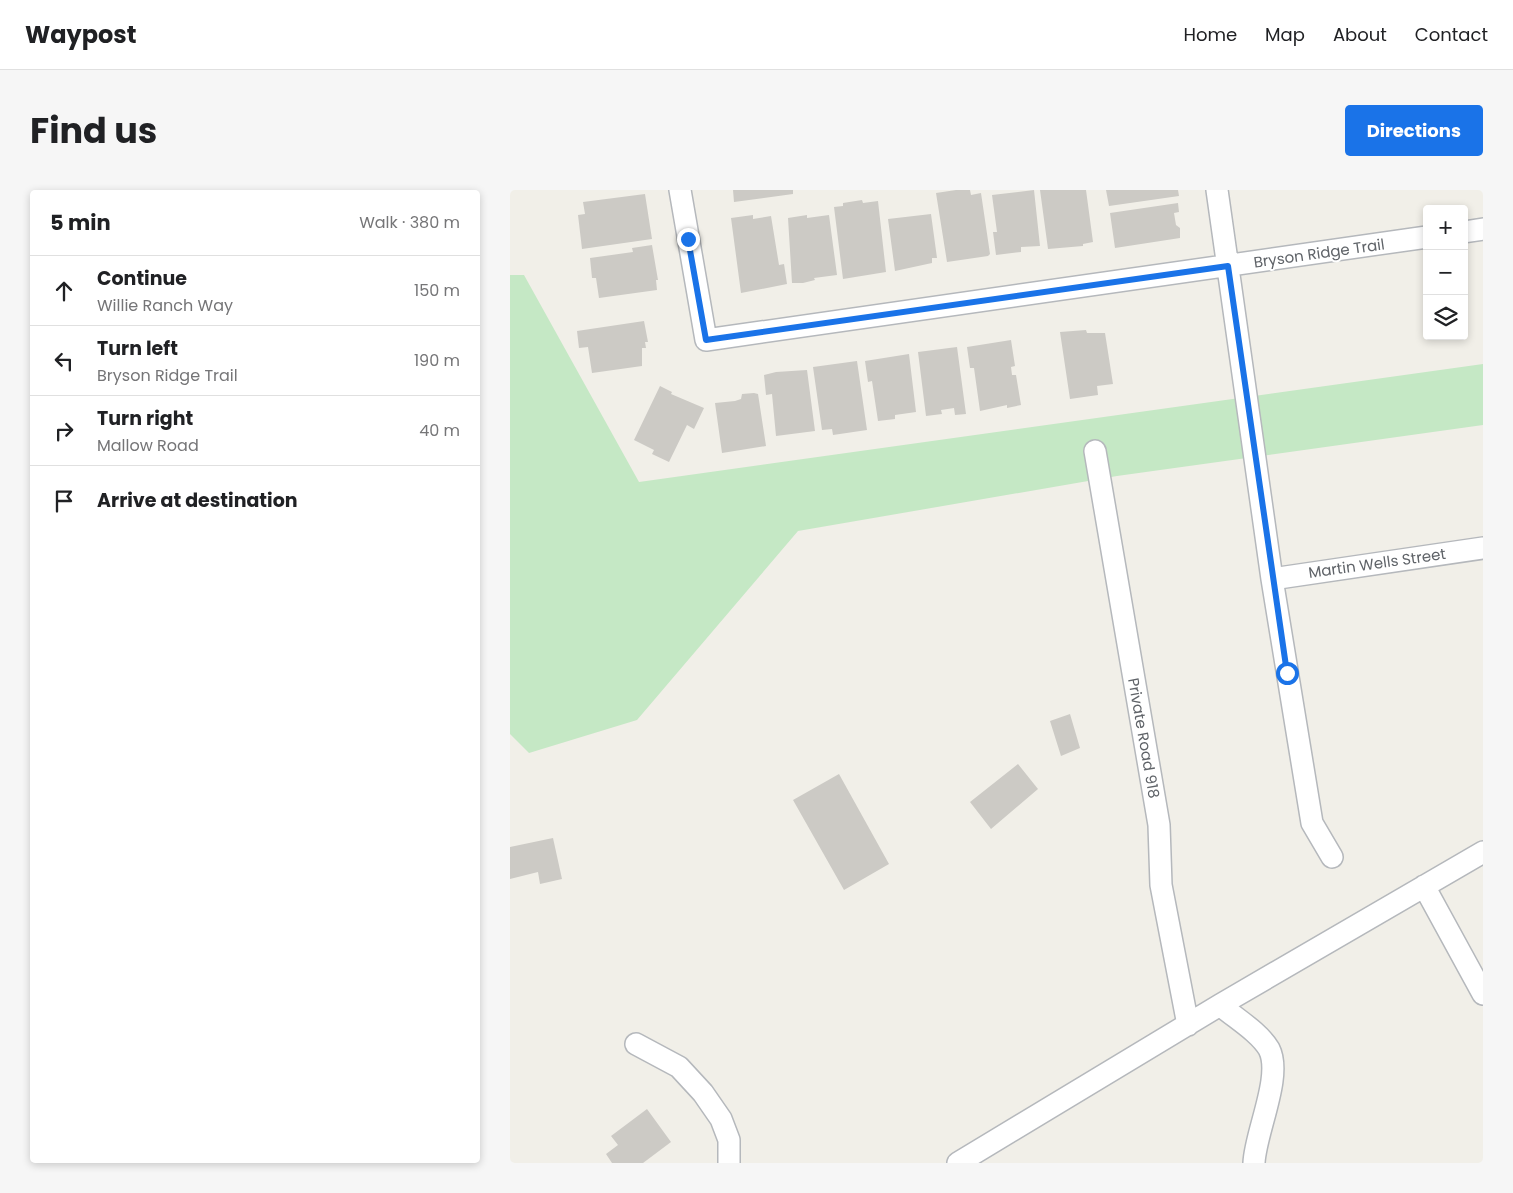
<!DOCTYPE html>
<meta charset="utf-8">
<style>
:root{--surface:#fff;--page:#f6f6f6;--text:#202124;--muted:#757577;--line:#e0e0e0;--accent:#1a73e8}
body{margin:0;font-family:Poppins,sans-serif;background:var(--page);color:var(--text)}
.controls{position:absolute;right:15px;top:15px;display:grid;overflow:hidden;border-radius:5px;box-shadow:0 2px 8px #0003}
.controls button{width:45px;height:45px;display:grid;place-items:center;padding:0;border:0;border-bottom:1px solid var(--line);background:var(--surface);color:var(--text);font:25px sans-serif}
.stop{position:absolute;width:15px;height:15px;margin:-11px;border:4px solid #1a73e8;border-radius:50%;background:#fff}
.stop.end{background:#1a73e8;border-color:#fff;box-shadow:0 1px 5px #0008}
.list{margin:0;padding:0;list-style:none}
h2{display:flex;justify-content:space-between;align-items:center;height:65px;margin:0;padding:0 20px;font-size:21px}
h2 small{font-size:16px;font-weight:400;color:var(--muted)}
.list li{display:grid;grid-template-columns:32px 1fr auto;gap:15px;align-items:center;box-sizing:border-box;height:70px;padding:0 20px;border-top:1px solid var(--line)}
.list b{display:block;font-size:19px;white-space:nowrap}
.list p{margin:0;font-size:16px;white-space:nowrap;color:var(--muted)}
.list em{font-size:16px;font-style:normal;color:var(--muted)}
.icon{flex:none;width:28px;height:28px;fill:none;stroke:currentColor;stroke-width:2;stroke-linecap:round;stroke-linejoin:round}
.map{position:relative;flex:none;width:973px;height:973px;overflow:hidden;border-radius:5px}
header{display:flex;align-items:center;gap:30px;box-sizing:border-box;height:70px;padding:0 25px;background:var(--surface);border-bottom:1px solid var(--line)}
header strong{font-size:24px}
nav{display:flex;gap:28px;margin-inline-start:auto;font-size:18px}
.intro{display:flex;align-items:center;justify-content:space-between;box-sizing:border-box;height:120px;padding:0 30px}
h1{margin:0;font-size:35px}
.button{padding:12px 22px;border-radius:5px;background:var(--accent);color:#fff;font-size:18px;font-weight:700}
main{display:flex;gap:30px;padding:0 30px}
aside{flex:1;background:var(--surface);border-radius:5px;box-shadow:0 2px 8px #0003}
.map>svg:first-child{display:block}
</style>
<header>
<strong>Waypost</strong>
<nav><a>Home</a><a>Map</a><a>About</a><a>Contact</a></nav>
</header>
<div class="intro"><h1>Find us</h1><a class="button">Directions</a></div>
<main>
<aside>
<h2>5 min<small>Walk · 380 m</small></h2>
<ul class="list">
<li><svg class="icon" aria-label="ahead" viewBox="0 0 24 24"><path d="M12 20V5M6 11l6-6 6 6"/></svg><div><b>Continue</b><p>Willie Ranch Way</p></div><em>150 m</em></li>
<li><svg class="icon" aria-label="left" viewBox="0 0 24 24"><path d="M17 20v-9H6M10 6l-5 5 5 5"/></svg><div><b>Turn left</b><p>Bryson Ridge Trail</p></div><em>190 m</em></li>
<li><svg class="icon" aria-label="right" viewBox="0 0 24 24"><path d="M7 20v-9h11M14 6l5 5-5 5"/></svg><div><b>Turn right</b><p>Mallow Road</p></div><em>40 m</em></li>
<li><svg class="icon" aria-label="arrive" viewBox="0 0 24 24"><path d="M6 21V4h12l-3 4 3 4H6"/></svg><div><b>Arrive at destination</b></div></li>
</ul>
</aside>
<div class="map">
<svg width="973" height="973" viewBox="0 0 973 973">
<rect width="100%" height="100%" fill="#f1efe8"/>
<path fill="#c5e8c5" d="M0 85H14L129 292 973 174V235L607 286 288 341 127 530 19 563 0 544Z"/>
<path fill="#cccac5" d="M223 0H283V4L224 12Z
M446 0H460L461 5 471 3 480 64 478 66 437 72 426 3Z
M524 0 530 56 511 57V62L486 65 483 42H487L482 5Z
M530 0H576L583 52 573 54V56L538 59Z
M596 0H668L669 6 599 16Z
M135 4 142 49 72 59 68 25 75 24 73 12Z
M352 10 353 13 368 11 376 82 333 89 324 17 333 16V13Z
M668 13 669 22 664 23 666 35 670 38V48L605 58 600 23Z
M421 24 427 68H422V73L385 81 378 29Z
M243 25V29L261 26 269 75 274 74 277 94 231 103 221 28Z
M297 25V28L319 25 327 85 304 88 305 90 293 93H282L278 28Z
M142 55 148 90H146L147 100 89 108 86 88H82L80 68 123 62 122 58Z
M134 131 138 152H135L136 158H132V176L82 183 78 157 69 158 67 141Z
M576 140 577 143H595L603 194 587 196 588 205 560 209 550 142Z
M501 150 505 176 501 177 502 185H506L511 215 497 218V215L470 221 464 178H460L457 157Z
M447 157 456 224 445 225 444 218 431 220 432 224 416 226 408 162Z
M399 164 406 222 385 225V229L368 231 362 191 358 192 355 171Z
M347 171 357 240 323 245 322 239 312 240 303 177Z
M297 180 305 241 266 246 262 204 256 205 254 185 266 182Z
M150 196 162 202 161 204 194 218 184 239 177 235 159 272 142 264 144 260 124 250Z
M244 203 248 204 256 256 212 263 205 213 225 211 231 209 232 204Z
M560 524 570 558 551 566 540 531Z
M508 574 528 599 481 639 460 612Z
M329 584 379 674 334 700 283 610Z
M43 648 52 689 30 694 28 682 0 689V657Z
M137 919 161 952 133 973H102L96 964 108 955 101 946Z"/>
<g fill="none" stroke-linecap="round" stroke-linejoin="round">
<g stroke="#b5b8bc" stroke-width="24">
<path id="minor" d="M170 0 196 150 917 47
M707 0 762 389 802 633 822 667
M954 42 973 39
M585 261 649 635 651 695 678 835
M762 389 973 358
M914 696 973 804
M710 815C725 828 749 842 759 859 773 886 745 943 744 973
M126 854 169 877 193 903 211 929 219 950V973
M448 973 710 815 973 662"/>
</g>
<use href="#minor" stroke="#fff" stroke-width="21"/>
</g>
<g fill="none" stroke-linecap="round" stroke-linejoin="round">
<path stroke="#1a73e8" stroke-width="6" d="M178 49 196 150 718 76 777 483"/>
</g>
<g text-anchor="middle" dominant-baseline="central" stroke-width="4" stroke-linejoin="round" paint-order="stroke">
<g font-size="15" fill="#5f6368" stroke="#fff">
<text transform="translate(809 63) rotate(-8)">Bryson Ridge Trail</text>
<text transform="translate(867 373) rotate(-8)">Martin Wells Street</text>
<text transform="translate(634 548) rotate(80)">Private Road 918</text>
</g>
</g>
</svg>
<div class="controls">
<button>+</button>
<button>−</button>
<button><svg class="icon" aria-label="layers" viewBox="0 0 24 24"><path d="M12 4l9 5-9 5-9-5zM3 14l9 5 9-5"/></svg></button>
</div>
<div class="stop" style="left:777px;top:483px"></div>
<div class="stop end" style="left:178px;top:49px"></div>
</div>
</main>
